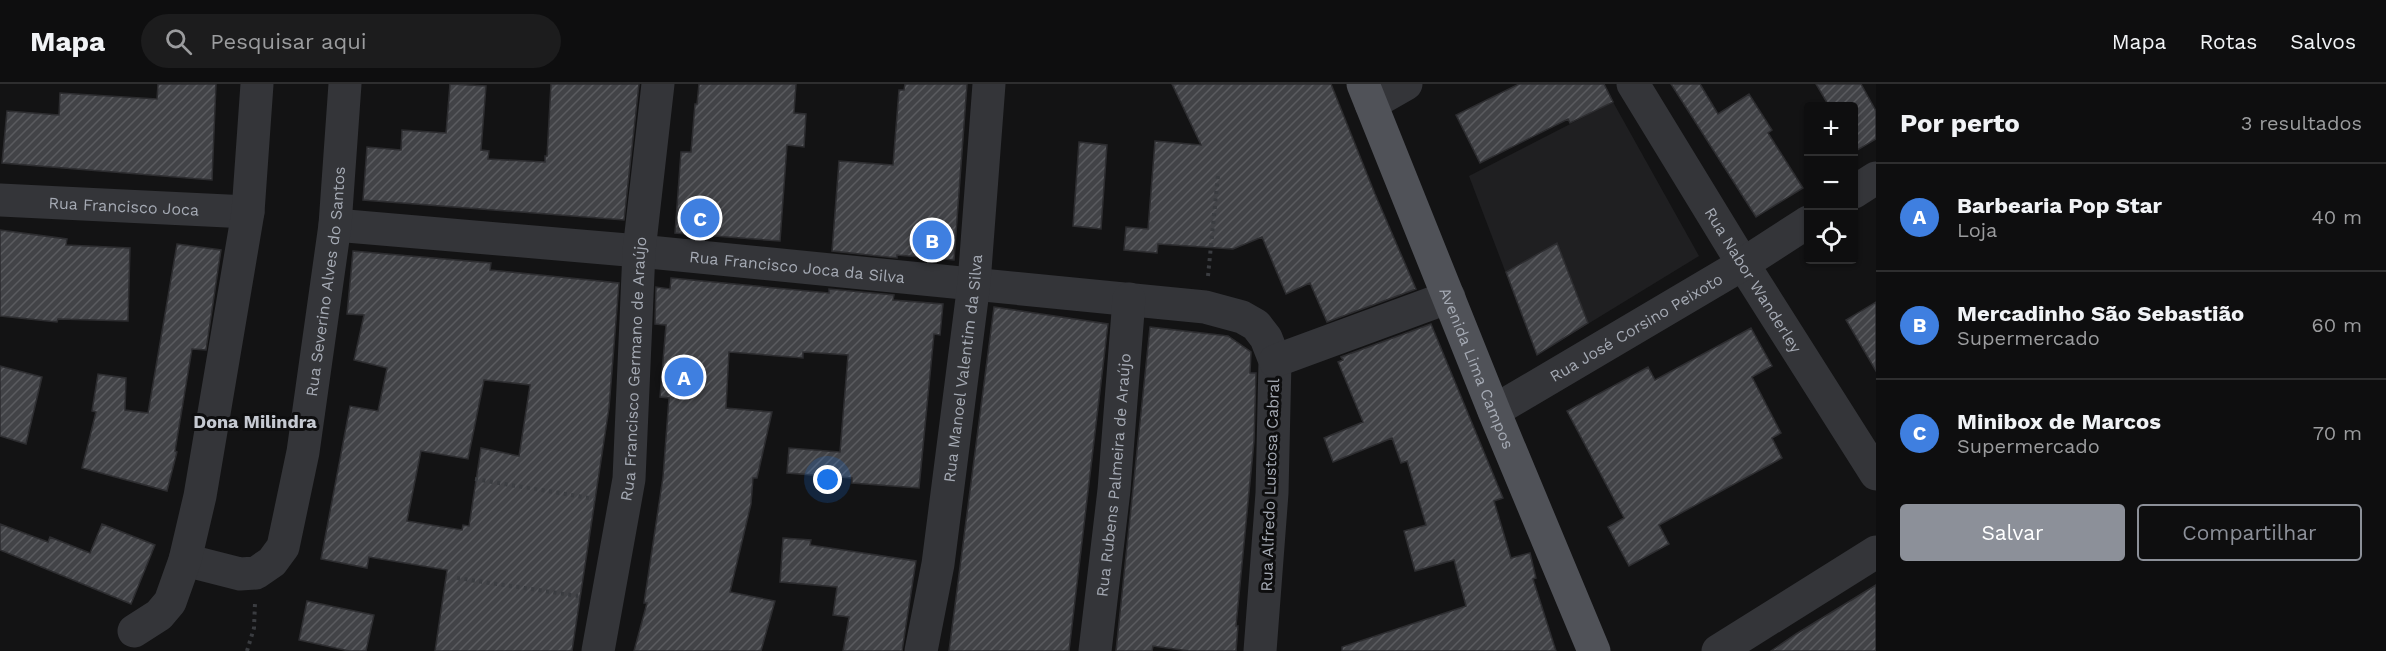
<!DOCTYPE html>
<html lang="pt">
<meta charset="utf-8">
<style>
:root{--surface:#0e0e0f;--page:#1c1c1d;--text:#f1f3f6;--muted:#9b9c9e;--line:#2e2e2f;--accent:#8c9099}
body{margin:0;font-family:"Work Sans",sans-serif;background:var(--page);color:var(--text)}
.controls{position:absolute;right:18px;top:18px;display:grid;overflow:hidden;border-radius:6px;box-shadow:0 2px 4px #0004}
.controls button{width:54px;height:54px;display:grid;place-items:center;padding:0;border:0;border-bottom:2px solid var(--line);background:var(--surface);color:var(--text);font:30px sans-serif}
.you{position:absolute;left:828px;top:396px;width:21px;height:21px;margin:-15px;border:4px solid #fff;border-radius:50%;background:#1a73e8;box-shadow:0 0 0 9px #1a73e833}
.badge{display:grid;place-items:center;width:39px;height:39px;border-radius:50%;background:var(--accent);color:#fff;font-size:20px;font-weight:700}
.pin{position:absolute;translate:-50% -50%;border:3px solid #fff;box-shadow:0 2px 6px #0006}
.list{margin:0;padding:0;list-style:none}
h2{display:flex;justify-content:space-between;align-items:center;height:78px;margin:0;padding:0 24px;font-size:26px}
h2 small{font-size:20px;font-weight:400;color:var(--muted)}
.list li{display:grid;grid-template-columns:39px 1fr auto;gap:18px;align-items:center;box-sizing:border-box;height:108px;padding:0 24px;border-top:2px solid var(--line)}
.list b{display:block;font-size:22px;white-space:nowrap}
.list p{margin:0;font-size:20px;white-space:nowrap;color:var(--muted)}
.list em{font-size:20px;font-style:normal;color:var(--muted)}
.actions{display:flex;gap:12px;padding:18px 24px}
.actions a{flex:1;padding:14px 0;border:2px solid var(--accent);border-radius:6px;text-align:center;font-size:21px;color:var(--accent)}
.actions .main{background:var(--accent);color:#fff}
.icon{flex:none;width:33px;height:33px;fill:none;stroke:currentColor;stroke-width:2;stroke-linecap:round;stroke-linejoin:round}
.map{position:relative;flex:none;width:1876px;height:567px;overflow:hidden}
header{display:flex;align-items:center;gap:36px;box-sizing:border-box;height:84px;padding:0 30px;background:var(--surface);border-bottom:2px solid var(--line)}
header strong{font-size:28px}
nav{display:flex;gap:33px;margin-inline-start:auto;font-size:21px}
.search{width:420px;height:54px;background:var(--page);display:flex;align-items:center;gap:15px;box-sizing:border-box;padding:0 21px;border-radius:33px;color:var(--muted);font-size:22px}
main{display:flex}
aside{flex:1;background:var(--surface)}
.map>svg:first-child{display:block}
</style>
<header>
<strong>Mapa</strong>
<div class="search"><svg class="icon" aria-label="search" viewBox="0 0 24 24"><circle cx="10" cy="10" r="6"/><path d="M15 15l6 6"/></svg>Pesquisar aqui</div>
<nav><a>Mapa</a><a>Rotas</a><a>Salvos</a></nav>
</header>
<main>
<div class="map">
<svg width="1876" height="567" viewBox="0 0 1876 567">
<defs>
<pattern id="building-hatch" width="6" height="6" patternUnits="userSpaceOnUse" patternTransform="scale(1.5)"><rect width="6" height="6" fill="#424347"/><path d="M-1 1l2-2M0 6l6-6M5 7l2-2" fill="none" stroke="#5a5b5f"/></pattern>
</defs>
<rect width="100%" height="100%" fill="#131314"/>
<path fill="#1f1f21" d="M1613 18 1699 172 1537 271 1469 92Z"/>
<path fill="url(#building-hatch)" stroke="#2d2d30" stroke-width="1.5" fill-rule="evenodd" d="M158 0H216L212 96 2 79 7 27 59 31 60 9 157 15Z
M450 0 486 2 481 66 489 67 488 75 545 78V72H547L551 0H639L624 136 363 116 367 63 401 66 402 46 446 49Z
M699 0H796L794 29 806 30 804 63 787 61 780 157 675 149 681 68H691L695 20H697Z
M905 0H967L954 176 897 171V174L832 167 839 77 893 81 899 6H904Z
M1172 0H1331L1375 110 1416 205 1327 238 1310 199 1286 210 1262 153 1233 165 1158 160 1157 169 1124 166 1126 143 1148 145 1155 57 1201 61Z
M1519 0H1604L1613 18 1570 39 1568 35 1480 79 1456 31Z
M1671 0H1700L1718 30 1749 10 1772 46 1768 49 1803 104 1756 133Z
M1816 0H1861L1876 27V55L1854 68V22H1829Z
M1079 58 1107 61 1101 145 1073 142Z
M0 146 67 155 66 161 130 164 128 237 58 235 57 238 0 232Z
M1557 159 1588 239 1537 271 1506 188Z
M177 160 221 166 206 266 192 265 175 367 177 368 167 407 82 384 96 328 92 327 98 290 126 294 125 326 148 329Z
M353 167 491 179 490 186 619 199 609 324 572 567H435L447 486 369 473 367 484 321 475 350 322 378 327 387 284 354 276 364 231 347 230ZM484 296 530 301 519 372 481 364 469 442 463 441 462 446 407 437 421 367 468 375Z
M671 194 829 209V205L894 211 893 216 943 220 940 251 934 250 919 404 852 399V394L787 389 789 364 840 368 848 271 803 268V274L729 268 726 324 772 328 757 394H753L751 420 730 508 775 517 761 567H634L647 519H644L663 393 669 314 660 313 666 241 655 240 656 203 670 205Z
M1876 218V287L1846 236Z
M994 223 1108 240 1069 567H949Z
M1431 240 1503 414 1494 417 1511 474 1530 469 1536 494 1533 495 1556 567H1342V563L1466 522 1454 476 1415 487 1404 447 1426 441 1407 377 1401 379 1392 354 1333 378 1324 354 1363 338 1338 278 1343 276 1341 273Z
M1150 243 1228 252 1251 268 1250 289H1256L1254 357 1236 542H1238L1236 567H1189L1153 562 1152 567H1116Z
M1751 244 1772 282 1752 293 1781 349 1772 354 1782 374 1659 441 1669 460 1629 482 1608 443 1624 434 1567 327 1648 283 1655 296Z
M0 282 42 293 26 360 0 352Z
M0 440 48 458 50 453 90 469 102 440 155 461 131 520 0 466Z
M783 454 811 456 810 461 916 477 902 567H843L849 533 833 531 837 503 780 498Z
M1876 501V567H1771L1796 550Z
M307 517 374 531 366 567H349L299 556Z"/>
<g fill="none" stroke-linecap="round" stroke-linejoin="round">
<path stroke="#3a3c40" stroke-width="4" stroke-dasharray="3 4.5" stroke-linecap="butt" d="M1208 192 1218 91
M475 395 595 415
M457 494 578 512
M247 567 254 544 255 519"/>
<g stroke="#343539" stroke-width="33">
<path id="s1" d="M1633 0 1743 180 1876 390"/>
<path d="M1371 20 1406 0"/>
<path d="M1854 108 1876 94"/>
<path id="s2" d="M0 116 248 128"/>
<path id="s3" d="M335 141 639 167 1205 223 1242 233 1256 241 1266 254 1275 277 1272 409 1260 567"/>
<path d="M1275 277 1449 213"/>
<path id="s4" d="M1494 327 1743 180 1808 138"/>
<path id="s5" d="M185 476 240 490 256 489 272 478 283 463 303 368 335 141 345 0"/>
<path d="M134 547 159 531 170 518 185 476 200 412 248 128 257 0"/>
<path id="s6" d="M598 567 629 395 639 167 658 0"/>
<path id="s7" d="M921 567 938 480 974 199 989 0"/>
<path id="s8" d="M1095 567 1114 406 1129 215"/>
<path d="M1718 567 1876 468"/>
</g>
<path stroke="#505258" stroke-width="33" id="s9" d="M1363 0 1494 327 1594 567"/>
</g>
<g text-anchor="middle" dominant-baseline="central" stroke-width="6" stroke-linejoin="round" paint-order="stroke">
<g font-size="16" fill="#a5aab4" stroke="#0e0e0f">
<text stroke="none"><textPath href="#s2" startOffset="124">Rua Francisco Joca</textPath></text>
<text stroke="none"><textPath href="#s3" startOffset="464">Rua Francisco Joca da Silva</textPath></text>
<text stroke="none"><textPath href="#s1" startOffset="230">Rua Nabor Wanderley</textPath></text>
<text stroke="none"><textPath href="#s5" startOffset="380">Rua Severino Alves do Santos</textPath></text>
<text stroke="none"><textPath href="#s4" startOffset="165">Rua José Corsino Peixoto</textPath></text>
<text stroke="none"><textPath href="#s6" startOffset="285">Rua Francisco Germano de Araújo</textPath></text>
<text stroke="none"><textPath href="#s7" startOffset="286">Rua Manoel Valentim da Silva</textPath></text>
<text stroke="none"><textPath href="#s9" startOffset="306">Avenida Lima Campos</textPath></text>
<text stroke="none"><textPath href="#s8" startOffset="177">Rua Rubens Palmeira de Araújo</textPath></text>
<text transform="translate(1270 401) rotate(-88)">Rua Alfredo Lustosa Cabral</text>
</g>
<g font-size="18" font-weight="bold" fill="#c5c9d1" stroke="#0e0e0f">
<text x="255" y="337">Dona Milindra</text>
</g>
</g>
</svg>
<div class="controls">
<button>+</button>
<button>−</button>
<button><svg class="icon" aria-label="locate" viewBox="0 0 24 24"><circle cx="12" cy="12" r="6"/><path d="M12 2v4M12 18v4M2 12h4M18 12h4"/></svg></button>
</div>
<div class="you"></div>
<div class="pin badge" style="left:684px;top:293px;background:#3f7fe0">A</div>
<div class="pin badge" style="left:932px;top:156px;background:#3f7fe0">B</div>
<div class="pin badge" style="left:700px;top:134px;background:#3f7fe0">C</div>
</div>
<aside>
<h2>Por perto<small>3 resultados</small></h2>
<ul class="list">
<li><span class="badge" style="background:#3f7fe0">A</span><div><b>Barbearia Pop Star</b><p>Loja</p></div><em>40 m</em></li>
<li><span class="badge" style="background:#3f7fe0">B</span><div><b>Mercadinho São Sebastião</b><p>Supermercado</p></div><em>60 m</em></li>
<li><span class="badge" style="background:#3f7fe0">C</span><div><b>Minibox de Marcos</b><p>Supermercado</p></div><em>70 m</em></li>
</ul>
<div class="actions"><a class="main">Salvar</a><a>Compartilhar</a></div>
</aside>
</main>
